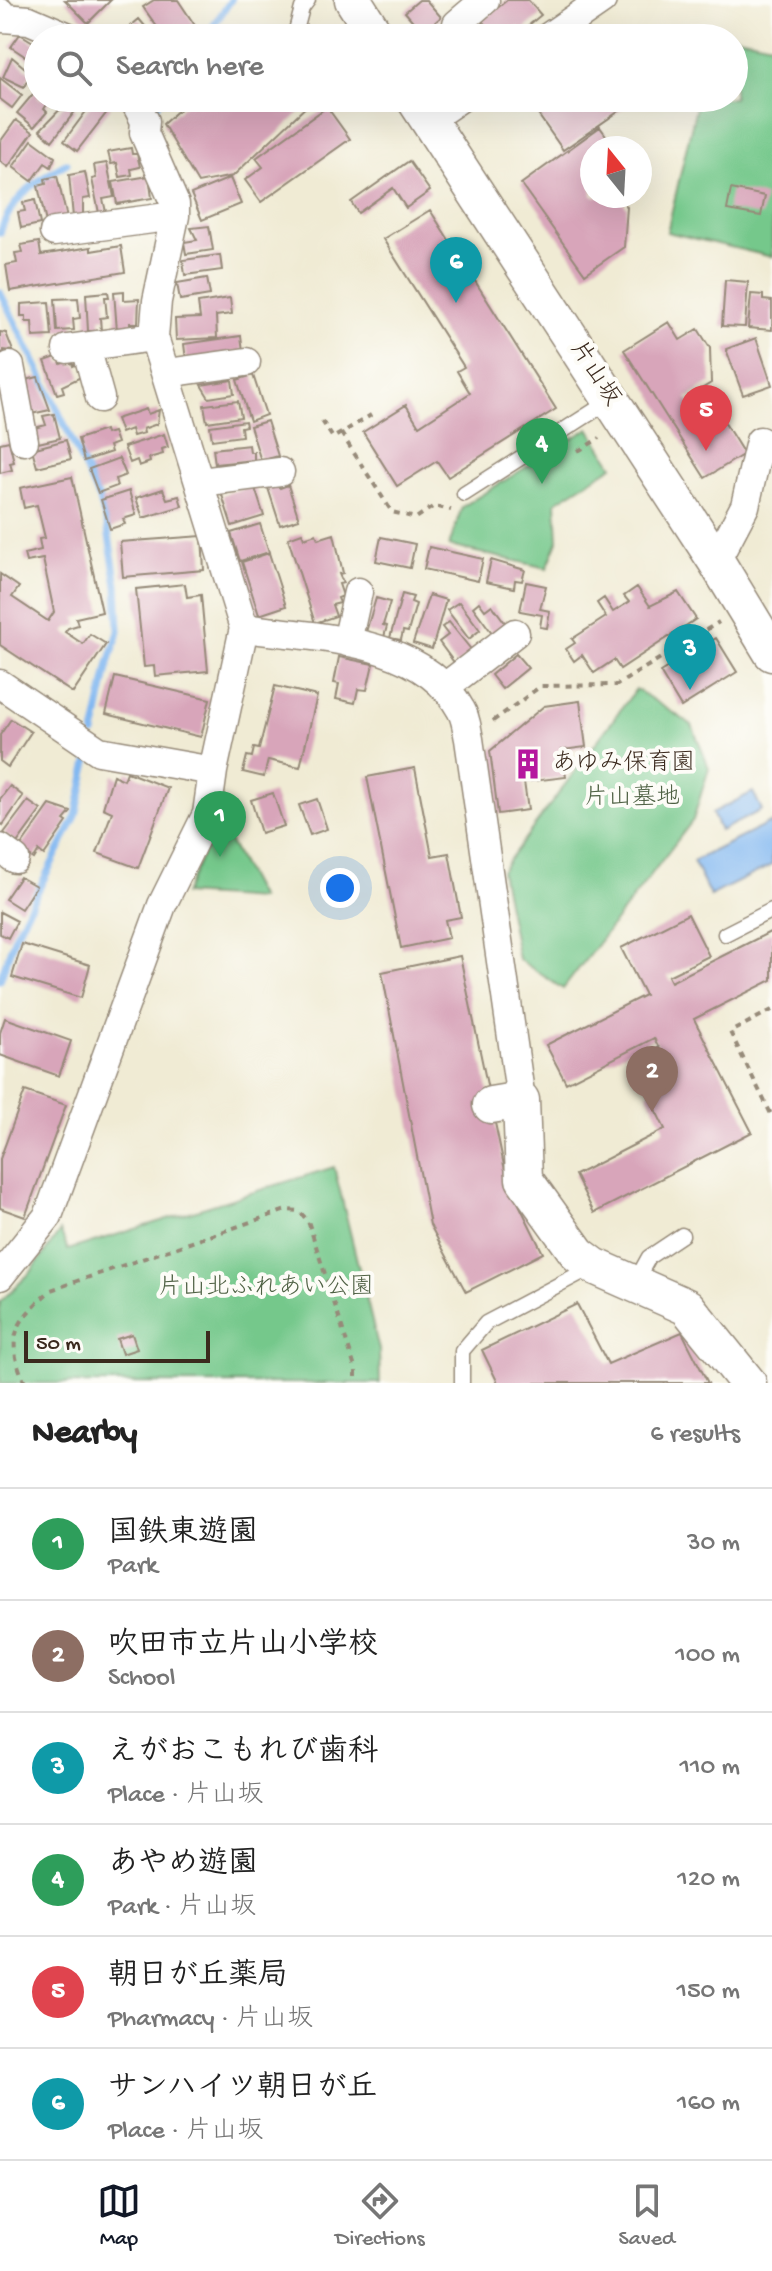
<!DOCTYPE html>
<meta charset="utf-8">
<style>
:root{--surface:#fff;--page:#f2f2f2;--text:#222;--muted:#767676;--line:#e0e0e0;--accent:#111827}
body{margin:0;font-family:"Gochi Hand","Klee One",sans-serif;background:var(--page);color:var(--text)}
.compass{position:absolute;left:580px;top:136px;width:72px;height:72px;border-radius:50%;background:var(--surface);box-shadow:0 8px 32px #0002;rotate:342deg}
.scale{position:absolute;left:24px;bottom:20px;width:186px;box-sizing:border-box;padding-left:8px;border:4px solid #3b2a1e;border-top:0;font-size:22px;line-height:28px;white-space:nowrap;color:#3b2a1e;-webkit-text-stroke:6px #fdfcf7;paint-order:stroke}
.you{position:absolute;left:340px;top:888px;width:28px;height:28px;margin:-20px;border:6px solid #fff;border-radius:50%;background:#1a73e8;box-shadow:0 0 0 12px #1a73e833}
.badge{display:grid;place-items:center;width:52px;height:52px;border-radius:50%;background:var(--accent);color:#fff;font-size:26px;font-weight:700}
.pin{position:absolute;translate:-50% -66px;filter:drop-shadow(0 2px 4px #0008)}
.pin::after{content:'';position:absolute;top:42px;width:28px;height:24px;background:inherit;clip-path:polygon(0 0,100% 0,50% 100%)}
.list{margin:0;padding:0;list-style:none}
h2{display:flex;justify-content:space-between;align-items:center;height:104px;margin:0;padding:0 32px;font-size:34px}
h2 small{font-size:26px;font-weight:400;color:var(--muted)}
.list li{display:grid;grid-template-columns:52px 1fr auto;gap:24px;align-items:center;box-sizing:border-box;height:112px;padding:0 32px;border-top:2px solid var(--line)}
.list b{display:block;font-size:30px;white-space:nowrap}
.list p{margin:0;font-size:26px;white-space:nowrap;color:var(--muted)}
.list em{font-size:26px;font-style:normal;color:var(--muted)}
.icon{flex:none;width:44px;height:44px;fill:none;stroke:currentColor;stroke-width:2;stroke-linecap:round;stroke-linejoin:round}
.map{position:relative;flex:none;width:772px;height:1383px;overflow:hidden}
.search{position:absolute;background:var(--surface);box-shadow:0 8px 32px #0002;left:24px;right:24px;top:24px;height:88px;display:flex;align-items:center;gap:20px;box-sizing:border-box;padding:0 28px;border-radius:44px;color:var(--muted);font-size:30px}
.sheet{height:776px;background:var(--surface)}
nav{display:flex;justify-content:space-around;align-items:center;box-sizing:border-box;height:112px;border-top:2px solid var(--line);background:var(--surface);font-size:22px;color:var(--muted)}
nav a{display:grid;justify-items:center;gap:4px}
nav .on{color:var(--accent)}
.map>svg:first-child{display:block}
</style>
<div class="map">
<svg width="772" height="1383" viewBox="0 0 772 1383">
<rect width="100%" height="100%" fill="#fdfcf7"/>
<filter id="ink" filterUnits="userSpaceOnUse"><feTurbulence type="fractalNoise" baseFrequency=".0125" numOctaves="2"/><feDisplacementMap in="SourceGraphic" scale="16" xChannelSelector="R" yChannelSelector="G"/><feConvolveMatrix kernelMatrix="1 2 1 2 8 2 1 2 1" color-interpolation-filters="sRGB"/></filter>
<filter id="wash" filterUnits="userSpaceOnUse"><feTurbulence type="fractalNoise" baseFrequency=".006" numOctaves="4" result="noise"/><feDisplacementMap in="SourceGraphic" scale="32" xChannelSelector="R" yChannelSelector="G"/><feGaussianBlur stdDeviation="1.8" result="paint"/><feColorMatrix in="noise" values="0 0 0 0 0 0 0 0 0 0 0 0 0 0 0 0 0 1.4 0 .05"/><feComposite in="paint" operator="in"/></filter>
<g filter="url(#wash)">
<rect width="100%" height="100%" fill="#f0ebd4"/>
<path fill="#75c88b" stroke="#587954" stroke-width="2" d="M713 32 772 44V257L667 232 698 98H734V38H712Z
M589 428 613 466 556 502 558 541 547 568 449 546 462 507Z
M636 689 692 725 709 768 693 820 563 989 518 959 501 871Z
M218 820 260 899 184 894Z
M334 1167 379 1350 380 1383H0V1302L31 1272 60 1231 68 1250Z"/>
<path fill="#82b8f1" stroke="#5e7188" stroke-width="2" d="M753 792 762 810 720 831 712 813Z
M772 822V865L710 896 693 861Z"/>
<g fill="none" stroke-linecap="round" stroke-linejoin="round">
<path stroke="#82b8f1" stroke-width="7" d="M205 38 231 0
M154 109 162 98
M0 233C11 198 36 180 67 163
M0 292 41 374 99 499 107 524 117 585 119 631 109 663 94 734
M0 980 15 936 76 816 88 762"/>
</g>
<g id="blocks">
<path fill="#d8a5ba" d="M65 0H111L88 23Z
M154 0H178L196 27 180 38H165L143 7Z
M419 0H426L441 17 423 33 405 12Z
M507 0H528L541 15 523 30 519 27 513 32 509 28 497 38 482 21Z
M139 19 155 38H117Z
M20 34 38 45V65L11 47Z
M12 57 31 73 24 87 3 77Z
M0 78 22 95 12 108 0 99Z
M38 88V98L50 100 44 109 47 112 34 127 17 113Z
M71 98H80L72 106 76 110 52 141 40 130Z
M96 98 111 107 77 151 64 141Z
M192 98H311L313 100 233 176 198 183 163 124Z
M547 98H638L563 150 537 113 551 103Z
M327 107 350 139 261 202 245 180 263 167 256 158Z
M16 120 33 132 8 167 0 161V142Z
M600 127 615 148H592V196H619L627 207 624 247 585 274 521 184Z
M32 140 55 157 51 167 45 163 32 181 13 167Z
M131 148 132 154H137L140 167 131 169 132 175 120 177 117 163 111 164 108 152Z
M409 161 430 191 406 208 393 188 358 213 351 202Z
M107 163 114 197 103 199 106 212 99 213 92 179 96 178 94 165Z
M85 172 90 198 83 199V215L73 217 69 175Z
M57 176 67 218 46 223 38 186 46 184 45 179Z
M149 176 152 198 117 204 113 182Z
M230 178 241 204 202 220 191 194Z
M731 189 765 196 761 216 727 210Z
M35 200 40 224 21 228 18 212 25 211 23 203Z
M430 210 556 409 448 477 437 461 397 486 363 432 406 405 419 426 470 393 457 371 464 367 383 239Z
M209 226 213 250 186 254 184 242 197 240 191 228Z
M39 242 41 255 91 247V251L121 246 125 272 10 291 6 265 17 263 15 253 23 252 21 245Z
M220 255 222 270 185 275 183 260Z
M207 278 210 295 180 300 177 283Z
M725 280 748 282 745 327 722 326Z
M124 291V300L139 299 138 323H130V330L117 331 114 292Z
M108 292 109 297H105L107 317 100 318 101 331H88L86 294Z
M751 294 763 295V300L772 301V330L748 328Z
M78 298 80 318 73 319 74 330 57 331 55 299Z
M230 298 232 314 216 316 217 338 176 340 175 319 200 318 198 303Z
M49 302 52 336 33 337 32 322H26V316H21V304Z
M669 322 680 340 698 329 710 348 711 383 687 398 700 419 716 409 744 454 705 478 624 350Z
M0 332 6 333 13 351 4 350V353L0 352Z
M241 336 243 351 186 360 184 344Z
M756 338 772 385 743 395 726 349Z
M59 356 61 364 71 360 73 366 77 364 81 377 62 386 64 392 57 394 45 361Z
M253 375 266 415 250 421 237 380Z
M38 377 50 410 31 414 26 380Z
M232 380 234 394 209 398 201 385Z
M238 401 241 417 207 422 204 405Z
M146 409 148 414 159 410 157 424 143 429 144 433 133 436 131 429 121 433 116 419Z
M54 414 60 438 38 443 34 428 46 425 43 416Z
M245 421 246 426 241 427 242 436 212 440 210 426Z
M267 421 278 456 261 461 250 426Z
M105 430 106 434 113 432 117 443 109 446 111 452 84 461 78 439Z
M164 434 168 447 162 449 163 454 149 458 150 462 139 466 137 460 130 463 124 447Z
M66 440 71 459 37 467 32 449Z
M9 441 14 462 10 463 12 470 0 473V443Z
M249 445 250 452H254V460L215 464 213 449Z
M119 458 126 475 115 479 117 486 98 493 89 469Z
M72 477 102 612 76 618 78 625 68 628 65 632 83 644 90 634 106 644 73 693 0 645V574L19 587 12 597 48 621 54 612 43 559 26 562 24 554 41 550 39 539 45 538 37 505 24 508 20 488Z
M278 482 280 488 288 485 299 519 280 525 267 485Z
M254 485 264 516 232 526 222 495Z
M163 489 167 499 179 496 182 506 143 518 136 498Z
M129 491 136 515 123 519 125 524 110 529 101 500Z
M260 524 269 552 240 561 231 533Z
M302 533 304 538 316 534 318 539 334 534 343 573 339 574 343 583 339 584 343 596 338 598 340 603 332 605 336 616 315 623 288 538Z
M202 536 204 570 123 577 120 542Z
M381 537 415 544 410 568 376 561Z
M429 547 483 559 478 581 424 569Z
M269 553 286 606 259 615 242 562Z
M491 560 525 570 522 581 515 580 514 588 486 582Z
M526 582 546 586 540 609 550 611 547 628 540 627 542 615 520 611Z
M185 584 187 597 201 595 208 671 155 676 154 666 144 667 136 589Z
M637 587 650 606 678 592 696 619 620 669 614 660 594 673 582 655 574 661 566 649 575 643 572 639 606 617 597 603 604 598 613 612 629 602 624 596Z
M402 594 413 597 411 602 416 604 408 632 403 631 401 640 390 638Z
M429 595 446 600 432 649 413 643Z
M376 598 390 602 383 625 387 626 384 637 366 632Z
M459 602 480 630 469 639 447 610Z
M479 602 485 610 492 605 506 624 493 634 473 607Z
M449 622 473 652 456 665 439 642 448 635 442 627Z
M716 638 737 672 681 707 660 672Z
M516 654 528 668 502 689 491 675Z
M339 657 373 664 367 690 358 689 355 703 336 699 339 684 334 683Z
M115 677 210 699 201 737 106 714Z
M275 686 317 696 300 767 268 760 264 777 243 772 247 756 252 757 254 748 259 749Z
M580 701 586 747 562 750 566 777 524 782 528 810 498 814 490 751 544 706Z
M11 719 31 732 8 767 0 761V735Z
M415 768 432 856 449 853 461 917 445 920 449 938 401 948 367 777Z
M127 772 168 788 138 868 97 853 112 812 103 808 113 775 124 780Z
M10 786 23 796 3 825 0 823V799Z
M273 793 284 826 261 833 251 800Z
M317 799 327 829 310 835 299 805Z
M28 801 41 810 17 843 4 833Z
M50 805 71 812 64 820 67 822 44 855 39 851 34 859 19 849Z
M20 877 36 886 21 909 5 899Z
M0 912 17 921 8 938 0 934Z
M688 914 709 956 668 976 671 982 772 931V980L694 1019 752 1132 594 1213 575 1175 665 1129 647 1093 675 1079 654 1038 566 1083 546 1045 645 995 621 948Z
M22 944 90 965 81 998 12 977Z
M460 956 507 1180 543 1253 466 1292 430 1225 382 972Z
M5 1018 71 1041 59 1076 0 1055V1033Z
M25 1091 66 1105 25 1217 0 1208V1159Z
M577 1304 608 1364 682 1332 708 1383H498L482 1350Z
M132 1334 137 1349 122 1354 117 1339Z"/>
</g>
</g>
<g filter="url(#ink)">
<use href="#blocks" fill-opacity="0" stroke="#968a79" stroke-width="2"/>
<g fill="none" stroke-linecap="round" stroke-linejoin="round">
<g stroke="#968a79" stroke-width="17">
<path id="service" d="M294 38 302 8 308 0
M464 494 611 400
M725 934 772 910
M634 1284 649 1257 682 1235
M462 1383V1351L486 1323 594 1266"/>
</g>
<g stroke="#968a79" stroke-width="31">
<path id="minor" d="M0 12 3 18 29 20 71 38
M465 38 457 24 485 0
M547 38 602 0
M428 120 460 98
M54 232 175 216
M86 347 100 398
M67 349 154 337
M10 366 24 441
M167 373 246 362
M201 482 280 472
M716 561 745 506 760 441
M244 628C315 638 422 637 461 710 466 718 467 730 469 739L521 1100
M347 642 358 592
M0 684 99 751 213 771
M445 687 515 633
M0 848 15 859
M0 1276 48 1216 162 905 207 814 213 771 244 628 154 337 157 301 175 216V204L144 133 145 121 133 98"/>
</g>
<g stroke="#968a79" stroke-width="39">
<path id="tertiary" d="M353 0 377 38
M414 98 716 561 772 653
M491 1105 521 1100 524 1179 578 1254 594 1266 687 1307 748 1383"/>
</g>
<path stroke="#968a79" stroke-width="4" stroke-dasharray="6 6" stroke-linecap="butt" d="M322 421 333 438 371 415
M341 433 392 512 416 518 434 506 451 510
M578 451 600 438
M493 721 541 686 617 685 719 622
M772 1010 730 1032 772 1116
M25 1383C4 1337 16 1321 51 1290L286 1210 299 1211 308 1221 356 1371V1383"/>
<use href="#service" stroke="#fff" stroke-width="14"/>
<use href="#minor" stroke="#fff" stroke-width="28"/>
<use href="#tertiary" stroke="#fff" stroke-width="36"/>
</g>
</g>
<defs>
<g id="building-bare" transform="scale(2.4)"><path d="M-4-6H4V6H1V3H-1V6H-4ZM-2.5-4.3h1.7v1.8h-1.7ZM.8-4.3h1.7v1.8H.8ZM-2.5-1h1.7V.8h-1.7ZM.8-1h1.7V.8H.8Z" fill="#b5179e" stroke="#fdfcf7" stroke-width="2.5" paint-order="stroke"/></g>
</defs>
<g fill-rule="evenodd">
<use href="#building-bare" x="528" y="764"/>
</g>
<g text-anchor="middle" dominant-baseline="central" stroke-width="8" stroke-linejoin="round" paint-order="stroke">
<g font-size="24" fill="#3b2a1e" stroke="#fdfcf7">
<text transform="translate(594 374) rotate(57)">片山坂</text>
</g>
<g font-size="24" fill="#3b2a1e" stroke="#fdfcf7" text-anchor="start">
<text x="552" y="764">あゆみ保育園</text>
</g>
<g font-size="24" fill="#4f6144" stroke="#fdfcf7">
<text x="632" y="798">片山墓地</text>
<text x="266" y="1288">片山北ふれあい公園</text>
</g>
</g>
</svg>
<svg class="compass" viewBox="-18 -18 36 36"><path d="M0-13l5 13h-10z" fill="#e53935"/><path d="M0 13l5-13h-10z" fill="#767676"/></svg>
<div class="scale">50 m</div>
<div class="you"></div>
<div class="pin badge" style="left:220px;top:857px;background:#2e9e5b">1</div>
<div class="pin badge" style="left:652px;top:1112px;background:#8d6e63">2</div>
<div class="pin badge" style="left:690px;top:690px;background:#0f9aa8">3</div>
<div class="pin badge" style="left:542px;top:484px;background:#2e9e5b">4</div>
<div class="pin badge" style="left:706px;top:451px;background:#e0444e">5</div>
<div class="pin badge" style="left:456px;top:303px;background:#0f9aa8">6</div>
<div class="search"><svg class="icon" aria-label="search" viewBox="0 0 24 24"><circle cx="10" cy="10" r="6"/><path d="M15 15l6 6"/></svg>Search here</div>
</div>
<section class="sheet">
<h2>Nearby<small>6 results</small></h2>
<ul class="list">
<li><span class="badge" style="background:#2e9e5b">1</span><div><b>国鉄東遊園</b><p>Park</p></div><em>30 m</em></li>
<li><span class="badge" style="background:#8d6e63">2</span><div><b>吹田市立片山小学校</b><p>School</p></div><em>100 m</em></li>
<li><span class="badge" style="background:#0f9aa8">3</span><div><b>えがおこもれび歯科</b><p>Place · 片山坂</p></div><em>110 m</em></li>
<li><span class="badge" style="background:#2e9e5b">4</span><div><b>あやめ遊園</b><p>Park · 片山坂</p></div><em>120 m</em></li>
<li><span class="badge" style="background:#e0444e">5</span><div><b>朝日が丘薬局</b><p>Pharmacy · 片山坂</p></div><em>150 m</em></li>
<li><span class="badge" style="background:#0f9aa8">6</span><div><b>サンハイツ朝日が丘</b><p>Place · 片山坂</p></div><em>160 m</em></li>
</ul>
</section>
<nav>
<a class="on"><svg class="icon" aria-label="map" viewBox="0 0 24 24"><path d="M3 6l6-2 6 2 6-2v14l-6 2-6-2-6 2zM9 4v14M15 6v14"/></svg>Map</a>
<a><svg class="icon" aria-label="directions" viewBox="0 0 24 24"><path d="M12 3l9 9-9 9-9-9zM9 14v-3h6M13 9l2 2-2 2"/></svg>Directions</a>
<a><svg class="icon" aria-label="saved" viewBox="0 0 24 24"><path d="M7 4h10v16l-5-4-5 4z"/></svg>Saved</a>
</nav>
